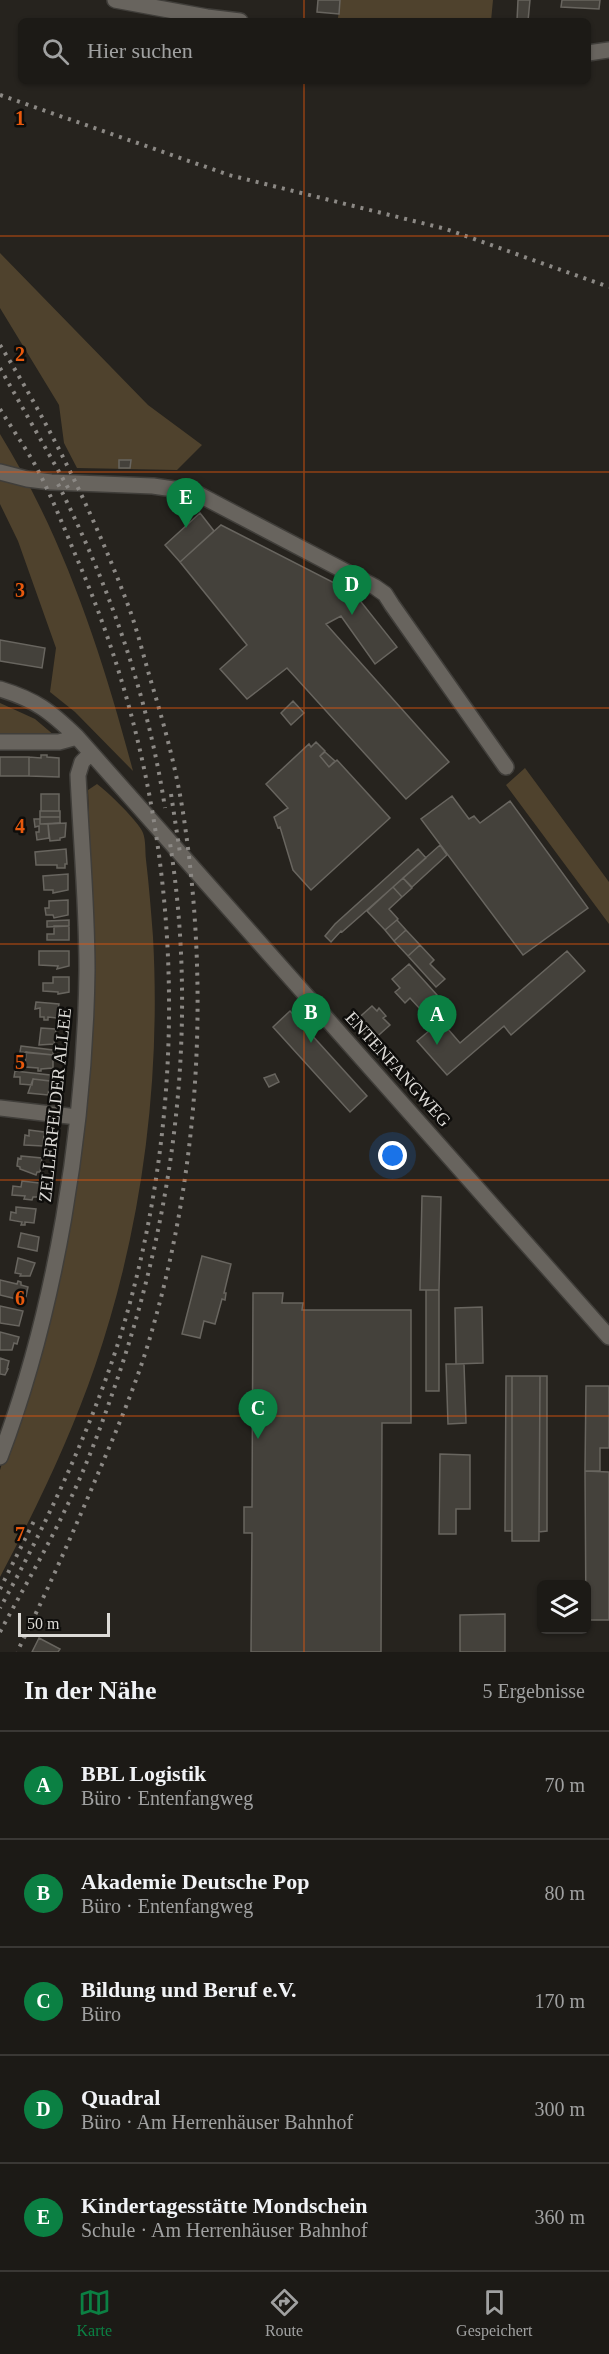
<!DOCTYPE html>
<html lang="de">
<meta charset="utf-8">
<style>
:root{--surface:#1c1a16;--page:#292723;--text:#f1f3f6;--muted:#a0a1a1;--line:#3a3835;--accent:#0b8043}
body{margin:0;font-family:"Times New Roman",serif;background:var(--page);color:var(--text)}
.controls{position:absolute;right:18px;bottom:18px;display:grid;overflow:hidden;border-radius:9px;box-shadow:0 2px 4px #0004}
.controls button{width:54px;height:54px;display:grid;place-items:center;padding:0;border:0;border-bottom:2px solid var(--line);background:var(--surface);color:var(--text);font:30px sans-serif}
.scale{position:absolute;left:18px;bottom:15px;width:92px;box-sizing:border-box;padding-left:6px;border:3px solid #dddbd7;border-top:0;font-size:16px;line-height:21px;white-space:nowrap;color:#dddbd7;-webkit-text-stroke:4px #0e0d0b;paint-order:stroke}
.you{position:absolute;left:393px;top:1156px;width:21px;height:21px;margin:-15px;border:4px solid #fff;border-radius:50%;background:#1a73e8;box-shadow:0 0 0 9px #1a73e833}
.badge{display:grid;place-items:center;width:39px;height:39px;border-radius:50%;background:var(--accent);color:#fff;font-size:20px;font-weight:700}
.pin{position:absolute;translate:-50% -50px;filter:drop-shadow(0 2px 3px #0008)}
.pin::after{content:'';position:absolute;top:32px;width:21px;height:18px;background:inherit;clip-path:polygon(0 0,100% 0,50% 100%)}
.list{margin:0;padding:0;list-style:none}
h2{display:flex;justify-content:space-between;align-items:center;height:78px;margin:0;padding:0 24px;font-size:26px}
h2 small{font-size:20px;font-weight:400;color:var(--muted)}
.list li{display:grid;grid-template-columns:39px 1fr auto;gap:18px;align-items:center;box-sizing:border-box;height:108px;padding:0 24px;border-top:2px solid var(--line)}
.list b{display:block;font-size:22px;white-space:nowrap}
.list p{margin:0;font-size:20px;white-space:nowrap;color:var(--muted)}
.list em{font-size:20px;font-style:normal;color:var(--muted)}
.icon{flex:none;width:33px;height:33px;fill:none;stroke:currentColor;stroke-width:2;stroke-linecap:round;stroke-linejoin:round}
.map{position:relative;flex:none;width:609px;height:1652px;overflow:hidden}
.search{position:absolute;background:var(--surface);box-shadow:0 2px 4px #0004;left:18px;right:18px;top:18px;height:66px;display:flex;align-items:center;gap:15px;box-sizing:border-box;padding:0 21px;border-radius:9px;color:var(--muted);font-size:22px}
.sheet{height:618px;background:var(--surface)}
nav{display:flex;justify-content:space-around;align-items:center;box-sizing:border-box;height:84px;border-top:2px solid var(--line);background:var(--surface);font-size:16px;color:var(--muted)}
nav a{display:grid;justify-items:center;gap:3px}
nav .on{color:var(--accent)}
.map>svg:first-child{display:block}
</style>
<div class="map">
<svg width="609" height="1652" viewBox="0 0 609 1652">
<rect width="100%" height="100%" fill="#26231e"/>
<path fill="#4f422d" d="M340 0H493L491 21H363L338 18Z
M0 253 148 405 202 445 177 470 77 468 64 443 59 405 0 308Z
M0 434C64 538 102 654 133 771L75 712 50 692 56 648 18 541 0 504Z
M0 703 35 719 55 736 0 737Z
M525 768 609 882V924L506 785Z
M97 784C106 790 140 823 143 833 146 841 145 851 146 860 149 885 151 911 153 937 161 1082 142 1229 95 1366 70 1439 36 1509 0 1577V1470L44 1326 92 971 93 889 87 819 89 817 88 790Z"/>
<path fill="#44413b" stroke="#68655f" stroke-width="1.5" d="M318 0H340L339 14 317 12Z
M518 0H530L528 21H517Z
M562 0H600L599 9 561 7Z
M119 460H131L130 468H119Z
M200 513 214 531 180 562 165 545Z
M221 525 354 593 397 647 375 664 341 616 326 624 449 762 406 799 287 668 247 699 220 669 247 645 180 562Z
M0 640 45 648 42 668 0 661Z
M293 701 304 713 291 725 281 713Z
M316 742 325 751 320 756 329 767 337 760 390 818 311 890 293 870 280 827 278 828 274 817 288 808 266 784 309 744 311 747Z
M325 752 335 761 329 767 320 756Z
M41 755H47V757L59 758V777L29 776V757L41 758Z
M0 757H29V776H0Z
M41 794H59V811H41Z
M452 796 469 819 474 816 480 823 510 801 588 908 523 955 421 819Z
M40 811H60V817H40Z
M40 817H60V823L40 824Z
M34 819H40V824H48L49 838 37 840 36 832H39V826L35 827Z
M66 823 65 837 60 838V840L50 841 48 824Z
M440 845 447 855 412 887 403 878Z
M66 849 67 864H65V868H57V865H36L35 852Z
M418 849 426 858 342 932 341 931 331 942 325 936 335 924Z
M68 874V890L53 893V890H44L43 876Z
M403 878 412 888 402 897 393 887Z
M393 887 402 897 389 909 398 919 385 930 367 911Z
M68 900V915L54 918 53 915H46L45 908H49V901Z
M69 920V926L47 927V921Z
M397 920 406 930 394 941 385 930Z
M54 926H69V940H47V934H54Z
M406 930 420 945 408 956 394 941Z
M420 945 434 960 430 964 445 979 436 987 408 956Z
M39 951H69V966L57 969 58 966 39 965Z
M567 951 585 971 511 1035 504 1026 447 1075 417 1041 441 1021 460 1043Z
M409 964 437 995 421 1010 410 998 405 1003 395 992 400 988 392 979Z
M53 977H69V992L58 994V992L43 991V983H53Z
M36 1002 59 1004 57 1018 48 1017V1020H44V1017H40V1008L35 1009Z
M372 1006 377 1011 379 1008 386 1016 383 1018 390 1025 371 1042 354 1022Z
M290 1011 367 1096 350 1112 273 1027Z
M41 1028 56 1029 54 1044 39 1045Z
M21 1046 53 1050V1055L20 1052Z
M26 1052 53 1055V1068L41 1069V1071H38V1068L25 1067Z
M15 1071 50 1075V1081L33 1079 32 1085 20 1084V1077H14Z
M275 1074 279 1082 269 1087 264 1078Z
M33 1079 50 1081 48 1095 28 1093Z
M29 1130 44 1132 43 1146 24 1145 25 1135 29 1136Z
M21 1156 42 1158 40 1172H37L36 1175 20 1169V1167L17 1166 18 1158 21 1159Z
M22 1181 39 1183V1197H33L32 1200 24 1199 25 1196 12 1195 13 1186 21 1187Z
M422 1196 441 1197 439 1290H420Z
M16 1207 36 1209 34 1223 25 1222V1225H21L22 1222 10 1220 11 1212 16 1213Z
M21 1233 39 1237 37 1251 18 1247Z
M202 1256 231 1264 224 1293H226L225 1300 222 1299 215 1324 204 1321 200 1338 182 1334Z
M18 1258 35 1263 30 1276H20L21 1274 15 1273Z
M0 1280 17 1284 18 1281 21 1282V1285L28 1287 25 1301 0 1295Z
M426 1290H439V1391H426Z
M253 1293H283L282 1303H303L302 1310H411V1423H382L381 1652H251L252 1533H244V1507H252Z
M0 1306 23 1311 19 1326 0 1323Z
M482 1307 483 1363 456 1364 455 1308Z
M0 1332 19 1337 17 1344 14 1343 12 1350H0Z
M0 1358 9 1361 7 1369H8L5 1375 0 1374Z
M446 1364H464L466 1423 448 1424Z
M506 1376H512V1531H505Z
M512 1376H540L539 1541H512Z
M540 1376H547V1531L539 1532Z
M586 1386H609V1448H600V1471H585Z
M440 1454 470 1455V1509H456V1534H439Z
M585 1471 609 1472V1620H586Z
M505 1614V1652H460V1615Z
M39 1638 60 1649 58 1652H32Z"/>
<g fill="none" stroke-linecap="round" stroke-linejoin="round">
<g stroke="#403e3a" stroke-width="18">
<path id="minor" d="M115 0 207 17 240 21
M588 53 609 50
M0 472 27 479 51 482 153 486 194 492 375 587 385 594 392 605 506 767
M0 689C36 700 50 711 77 737L609 1337
M0 742H59L77 737
M0 1108 77 1117
M0 1457C56 1310 85 1128 87 970 87 905 81 840 78 775L82 762 91 753"/>
</g>
<use href="#minor" stroke="#68645e" stroke-width="15"/>
<path stroke="#8c8985" stroke-width="4" stroke-dasharray="3 6" stroke-linecap="butt" d="M0 95 229 175 446 229 609 287
M0 345C51 427 94 515 128 605 137 629 143 654 150 678 164 724 177 771 184 819 209 987 200 1163 153 1327 139 1378 118 1427 97 1476 72 1535 46 1594 17 1652
M0 368 71 493
M0 409C11 427 23 444 34 463 51 494 64 528 78 561 181 800 197 1073 124 1324 96 1418 48 1522 0 1608
M58 484C109 585 148 696 165 808
M171 794 180 853
M0 1589 36 1517
M0 1632C22 1591 46 1550 66 1508 87 1466 103 1421 118 1377 176 1205 198 1023 170 843"/>
</g>
<path fill="none" stroke="#e8590c" stroke-width="1.5" stroke-opacity="0.55" d="M304 0V21M304 81V1652M0 236H609M0 472H609M0 708H609M0 944H609M0 1180H609M0 1416H609"/>
<g text-anchor="middle" dominant-baseline="central" stroke-width="5" stroke-linejoin="round" paint-order="stroke">
<g font-size="18" fill="#dddbd7" stroke="#0e0d0b">
<text transform="translate(398 1069) rotate(48)">ENTENFANGWEG</text>
<text transform="translate(55 1105) rotate(-84)">ZELLERFELDER ALLEE</text>
</g>
</g>
<g font-size="20" text-anchor="middle" font-weight="bold" fill="#e8590c" stroke="#0e0d0b" stroke-width="5" stroke-linejoin="round" paint-order="stroke">
<text x="20" y="125">1</text>
<text x="20" y="361">2</text>
<text x="20" y="597">3</text>
<text x="20" y="833">4</text>
<text x="20" y="1069">5</text>
<text x="20" y="1305">6</text>
<text x="20" y="1541">7</text>
</g>
</svg>
<div class="controls">
<button><svg class="icon" aria-label="layers" viewBox="0 0 24 24"><path d="M12 4l9 5-9 5-9-5zM3 14l9 5 9-5"/></svg></button>
</div>
<div class="scale">50 m</div>
<div class="you"></div>
<div class="pin badge" style="left:437px;top:1045px">A</div>
<div class="pin badge" style="left:311px;top:1043px">B</div>
<div class="pin badge" style="left:258px;top:1439px">C</div>
<div class="pin badge" style="left:352px;top:615px">D</div>
<div class="pin badge" style="left:186px;top:528px">E</div>
<div class="search"><svg class="icon" aria-label="search" viewBox="0 0 24 24"><circle cx="10" cy="10" r="6"/><path d="M15 15l6 6"/></svg>Hier suchen</div>
</div>
<section class="sheet">
<h2>In der Nähe<small>5 Ergebnisse</small></h2>
<ul class="list">
<li><span class="badge">A</span><div><b>BBL Logistik</b><p>Büro · Entenfangweg</p></div><em>70 m</em></li>
<li><span class="badge">B</span><div><b>Akademie Deutsche Pop</b><p>Büro · Entenfangweg</p></div><em>80 m</em></li>
<li><span class="badge">C</span><div><b>Bildung und Beruf e.V.</b><p>Büro</p></div><em>170 m</em></li>
<li><span class="badge">D</span><div><b>Quadral</b><p>Büro · Am Herrenhäuser Bahnhof</p></div><em>300 m</em></li>
<li><span class="badge">E</span><div><b>Kindertagesstätte Mondschein</b><p>Schule · Am Herrenhäuser Bahnhof</p></div><em>360 m</em></li>
</ul>
</section>
<nav>
<a class="on"><svg class="icon" aria-label="map" viewBox="0 0 24 24"><path d="M3 6l6-2 6 2 6-2v14l-6 2-6-2-6 2zM9 4v14M15 6v14"/></svg>Karte</a>
<a><svg class="icon" aria-label="directions" viewBox="0 0 24 24"><path d="M12 3l9 9-9 9-9-9zM9 14v-3h6M13 9l2 2-2 2"/></svg>Route</a>
<a><svg class="icon" aria-label="saved" viewBox="0 0 24 24"><path d="M7 4h10v16l-5-4-5 4z"/></svg>Gespeichert</a>
</nav>
